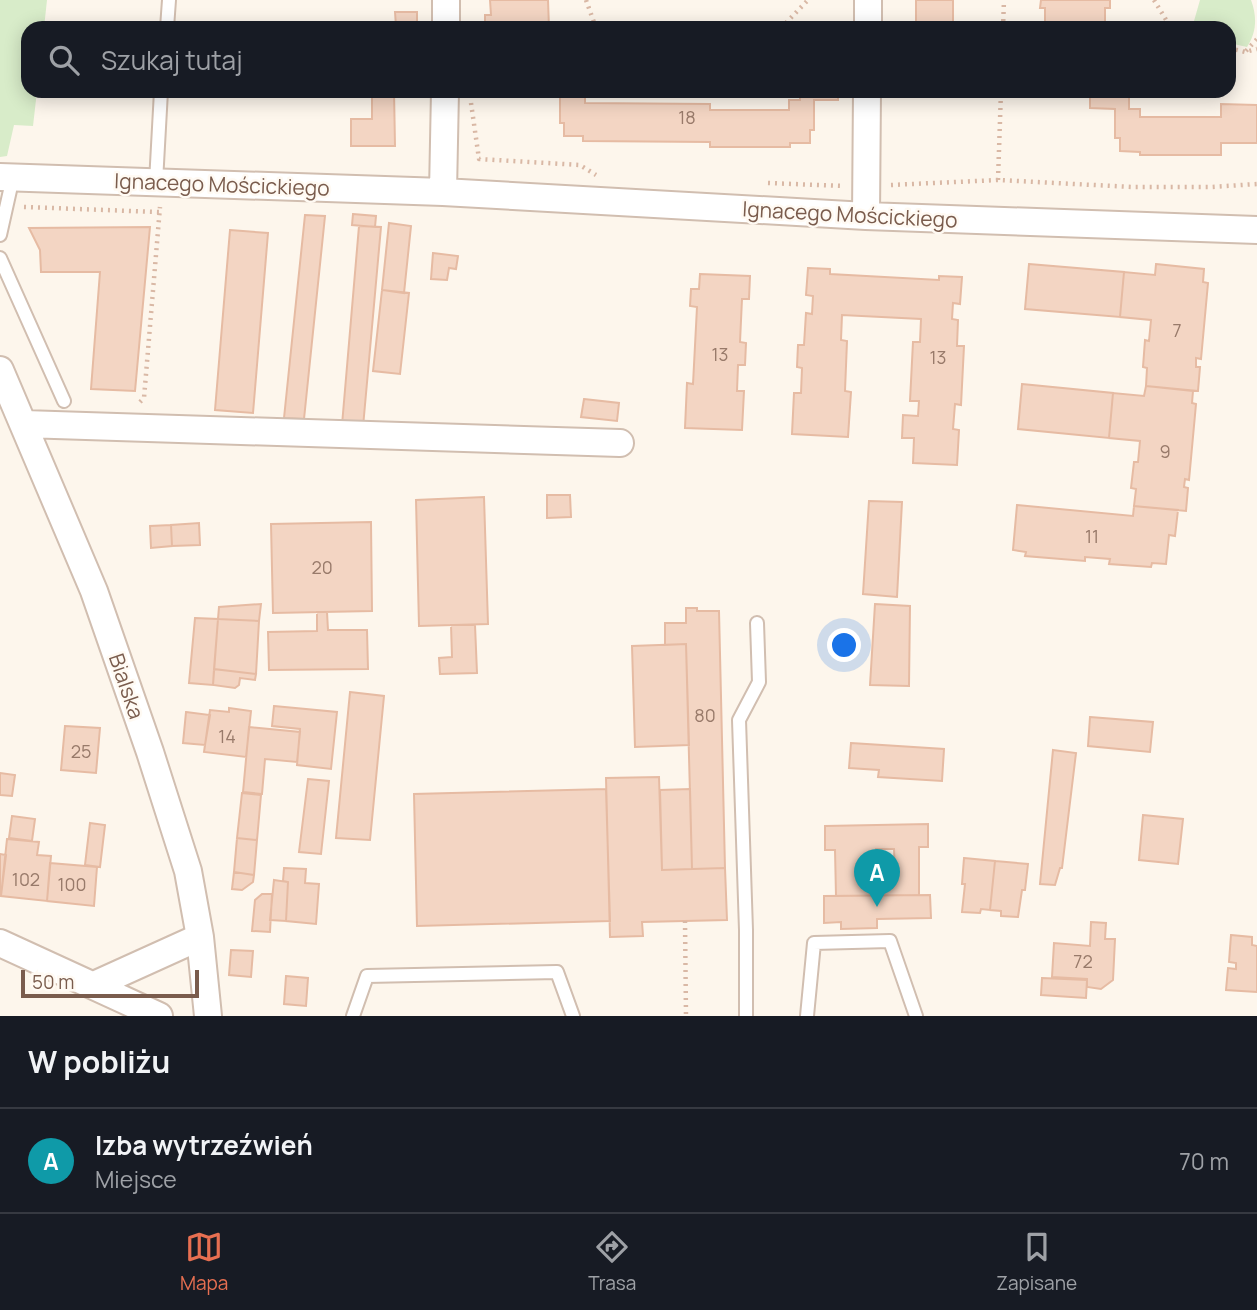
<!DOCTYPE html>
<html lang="pl">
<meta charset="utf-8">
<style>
:root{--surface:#171b24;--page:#20242c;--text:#f1f3f6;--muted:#9ea1a6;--line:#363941;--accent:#e76f51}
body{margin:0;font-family:Manrope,sans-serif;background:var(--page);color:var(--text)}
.scale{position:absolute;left:21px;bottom:18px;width:178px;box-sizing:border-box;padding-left:7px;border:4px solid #7a5c4d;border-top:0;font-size:19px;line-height:24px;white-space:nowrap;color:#7a5c4d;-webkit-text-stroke:5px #fffaf3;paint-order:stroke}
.you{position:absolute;left:845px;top:646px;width:24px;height:24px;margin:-18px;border:5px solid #fff;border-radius:50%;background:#1a73e8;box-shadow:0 0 0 10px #1a73e833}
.badge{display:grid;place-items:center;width:46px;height:46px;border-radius:50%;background:var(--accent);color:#fff;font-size:23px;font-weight:700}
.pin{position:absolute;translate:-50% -58px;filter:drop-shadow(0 2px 4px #0008)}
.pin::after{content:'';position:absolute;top:37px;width:24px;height:21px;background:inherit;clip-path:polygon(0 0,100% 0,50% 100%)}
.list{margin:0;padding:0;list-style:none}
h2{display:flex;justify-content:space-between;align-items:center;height:91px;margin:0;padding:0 28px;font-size:30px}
h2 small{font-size:23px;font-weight:400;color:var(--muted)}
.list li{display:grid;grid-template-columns:46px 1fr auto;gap:21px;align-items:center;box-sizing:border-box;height:105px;padding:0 28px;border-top:2px solid var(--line)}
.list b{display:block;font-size:26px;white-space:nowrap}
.list p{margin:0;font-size:23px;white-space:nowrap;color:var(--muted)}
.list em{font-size:23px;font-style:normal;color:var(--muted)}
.icon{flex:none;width:38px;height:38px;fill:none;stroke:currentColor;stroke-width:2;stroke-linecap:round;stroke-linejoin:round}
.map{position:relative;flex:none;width:1257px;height:1016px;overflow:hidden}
.search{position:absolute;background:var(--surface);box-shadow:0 4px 18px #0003;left:21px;right:21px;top:21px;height:77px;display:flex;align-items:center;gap:18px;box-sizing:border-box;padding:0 24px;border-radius:21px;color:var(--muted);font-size:26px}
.sheet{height:196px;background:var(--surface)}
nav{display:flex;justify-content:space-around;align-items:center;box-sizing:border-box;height:98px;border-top:2px solid var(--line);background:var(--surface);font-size:19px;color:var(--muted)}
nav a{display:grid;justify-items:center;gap:4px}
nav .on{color:var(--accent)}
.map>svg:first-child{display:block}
</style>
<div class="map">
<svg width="1257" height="1016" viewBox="0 0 1257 1016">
<rect width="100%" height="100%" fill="#fdf6ec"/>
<path fill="#d8ecc9" d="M0 0H47L44 28H28V91H37L33 126 14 125 7 156 0 157Z
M1200 0H1251C1257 16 1257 32 1247 47L1229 43V28H1192Z"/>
<path fill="#f3d5c3" stroke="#e6bba3" stroke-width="2" fill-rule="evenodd" d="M490 0H548L549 28H485V15H491Z
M916 0H953V28H916Z
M1041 0H1110V8H1105V28H1045V8H1040Z
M395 12H417V26H396Z
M351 91H394L395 146H351V119H372V95H351Z
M529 91H568V94H585V103L710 104V110H789V100H800V91H838V100H814V130H810V143H790V147H710V142L583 141V136H564V123H560V95H529Z
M1090 91H1129V109H1140V117H1221V104L1257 105V143H1221V155H1140V152L1120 151V138H1115V109L1090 108Z
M353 214 376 216 375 227 352 225Z
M305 215 325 216 304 419 284 418Z
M389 223 411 226 404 293 382 290Z
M359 226 381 227 363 427 342 425Z
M150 227 135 391 91 389 100 272H41L40 250 29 228Z
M230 230 268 233 253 413 215 410Z
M433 253 458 256 456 269 449 268 447 280 431 279Z
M1029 264 1124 272 1120 317 1025 309Z
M1156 264 1204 269 1203 282 1208 283 1201 359 1196 358V367H1200L1198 391 1146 386 1147 368 1143 367 1145 340 1149 341 1151 320 1120 317 1124 272 1155 275Z
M808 268 830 269V274L939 280V276L962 277 960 304 953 303 952 319 958 320 957 346H964L961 405 955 404 953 429 959 430 957 465 913 463 914 438H902L903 415 918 416 919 401H910L913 342H920L921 319 842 315 841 340 847 341 845 391 851 392 848 437 792 434 794 393H801L802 368 797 367 798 345H804L806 313 812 314 813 296 806 295Z
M700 274 750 276 749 299H742L740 342 746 343 745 365H738L737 391H744L742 430 685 428 687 383 693 384 697 307 690 306 691 289H699Z
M382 290 409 293 400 374 373 371Z
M1022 384 1113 393 1109 438 1018 429Z
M1146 386 1193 391 1192 403 1196 404 1189 480 1185 479 1184 487 1188 488 1186 511 1134 506 1136 489 1131 488 1134 462H1138L1140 441 1109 438 1113 393 1144 396Z
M584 399 619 403 617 421 581 417Z
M547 495H570L571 517 547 518Z
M484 497 488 624 419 626 416 500Z
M869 501 902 502 897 597 863 594Z
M1017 505 1133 516 1134 506 1178 510 1175 536 1169 535 1166 564 1152 563 1151 567 1109 564 1110 559 1085 557V561L1025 556 1026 552 1013 550Z
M371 522 372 611 273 613 271 524Z
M199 523 200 545 172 546 171 525Z
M171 525 172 546 151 548 150 526Z
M261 604 259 621 218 619 219 607Z
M875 604 910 606 909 686 870 685Z
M686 608H697V611H719L725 868 692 869 686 644 665 645V623H686Z
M317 612H327L328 630H367L368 669 269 670 268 632 317 631Z
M195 618 218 619 213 685 189 683Z
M218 619 259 621 256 674 214 669Z
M451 625H475L477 673 440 674 439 658 452 657Z
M686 644 689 745 635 747 632 646Z
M214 669 256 674 255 680 240 678 239 685 235 688 213 685Z
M350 692 384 696 370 840 336 838Z
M274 706 337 712 331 769 297 765 300 729 272 726Z
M229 708 251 711 246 757 204 752 210 710 229 712Z
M186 712 210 715 205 745 183 743Z
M1090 717 1153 722 1150 752 1088 746Z
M65 726 100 728 96 773 61 770Z
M249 727 300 732 297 762 265 759 262 794 243 792Z
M851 743 944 749 942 781 878 777 879 770 849 768Z
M1053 750 1076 753 1062 868H1060L1055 885 1040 884Z
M0 773 15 775 12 796 0 795Z
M659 777 662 870 725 868 727 920 642 922 643 936 610 937 606 778Z
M308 779 329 781 321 854 299 852Z
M606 789 610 921 417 926 414 794Z
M690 789 692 869 662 870 660 790Z
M242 793 261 795 257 840 237 838Z
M1143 815 1183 819 1178 864 1139 860Z
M12 816 35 819 32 841 9 838Z
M90 823 105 825 100 867 85 865Z
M928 824V847H919V895L836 896 835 850H825V826ZM876 849H894L895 873 876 874Z
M237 838 257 840 254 875 234 872Z
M7 839 39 842 37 855 51 856 47 901 1 896Z
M0 854 6 855 1 896H0Z
M964 858 995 861 990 910 981 909 980 913 962 912 965 884H962Z
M995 861 1028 864 1025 890H1022L1018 917 1001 916V911L990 910Z
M50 863 97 867 94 906 47 901Z
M284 868 306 869 305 883 319 884 316 924 286 921 288 882 283 881Z
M234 872 254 875 253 882 242 890 232 889Z
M274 880 288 882 286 921 270 920Z
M262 894H272L270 932 252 931 255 900Z
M930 895 931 918 877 919V928L841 929V922L824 923V896Z
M1091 922 1106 923 1105 939H1115L1113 980 1101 989 1087 987V979L1052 977 1054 943 1090 946Z
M1231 935 1252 937V945L1257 946V992L1226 990 1228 968 1236 969V963L1229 962Z
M231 950 253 951 251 977 229 975Z
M286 976 308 978 306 1006 284 1004Z
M1042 978 1087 980 1086 998 1041 995Z"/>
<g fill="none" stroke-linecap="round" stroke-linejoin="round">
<g stroke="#d1beb0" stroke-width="16">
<path id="lane" d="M167 28 169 0
M156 182 161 91
M0 235 13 177
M0 258 64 401
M353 1016 367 976 557 972 573 1016
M746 1016V930L739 720 759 682 757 623
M807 1016 814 943 890 941 916 1016"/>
</g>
<g stroke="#d1beb0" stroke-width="30">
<path id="street" d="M446 28V0
M868 28V0
M0 177 443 192 866 216 1257 230
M443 192 445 91
M866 216 867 91
M0 370 94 591 150 752 188 871 200 937 208 1016
M24 424 620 443
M0 943 159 1016
M94 985 200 937"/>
</g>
<path stroke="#d9b8a5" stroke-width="4.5" stroke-dasharray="2 5" stroke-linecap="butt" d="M586 0 596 28
M1154 0 1171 28
M781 28 808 0
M1003 28 1004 0
M1229 48 1245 52 1257 49
M1246 51 1257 39
M471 103 479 159 580 165 596 175
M998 180 1001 91
M768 183 844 186
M891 185 998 180 1132 187H1211L1257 184
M24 207 159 212
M140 402 144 398 160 207
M685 921 686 1016"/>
<use href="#lane" stroke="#fff" stroke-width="12"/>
<use href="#street" stroke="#fff" stroke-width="26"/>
</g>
<g text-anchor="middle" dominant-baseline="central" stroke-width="5" stroke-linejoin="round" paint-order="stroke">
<g font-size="18" fill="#987a6a">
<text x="687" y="117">18</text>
<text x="1177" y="330">7</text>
<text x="720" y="354">13</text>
<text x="938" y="357">13</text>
<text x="1165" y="451">9</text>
<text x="1092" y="536">11</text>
<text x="322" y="567">20</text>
<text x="705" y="715">80</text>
<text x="227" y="736">14</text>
<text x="81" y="751">25</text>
<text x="26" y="879">102</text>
<text x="72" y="884">100</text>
<text x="1083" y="961">72</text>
</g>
<g font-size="21" fill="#7a5c4d" stroke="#fffaf3">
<text transform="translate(222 184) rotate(2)">Ignacego Mościckiego</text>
<text transform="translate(850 214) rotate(3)">Ignacego Mościckiego</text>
<text transform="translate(127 686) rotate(71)">Bialska</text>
</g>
</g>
</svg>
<div class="scale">50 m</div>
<div class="you"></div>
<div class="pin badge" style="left:877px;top:907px;background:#0f9aa8">A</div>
<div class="search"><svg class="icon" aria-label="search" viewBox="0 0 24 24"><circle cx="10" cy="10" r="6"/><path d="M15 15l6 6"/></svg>Szukaj tutaj</div>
</div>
<section class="sheet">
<h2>W pobliżu<small></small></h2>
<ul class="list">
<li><span class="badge" style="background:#0f9aa8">A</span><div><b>Izba wytrzeźwień</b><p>Miejsce</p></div><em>70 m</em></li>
</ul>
</section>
<nav>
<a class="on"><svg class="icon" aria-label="map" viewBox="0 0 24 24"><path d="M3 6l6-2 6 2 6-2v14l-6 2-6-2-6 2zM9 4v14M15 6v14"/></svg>Mapa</a>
<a><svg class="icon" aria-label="directions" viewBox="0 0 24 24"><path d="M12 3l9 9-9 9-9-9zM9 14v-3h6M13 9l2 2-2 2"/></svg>Trasa</a>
<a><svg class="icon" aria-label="saved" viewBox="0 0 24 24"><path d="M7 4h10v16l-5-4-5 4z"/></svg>Zapisane</a>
</nav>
